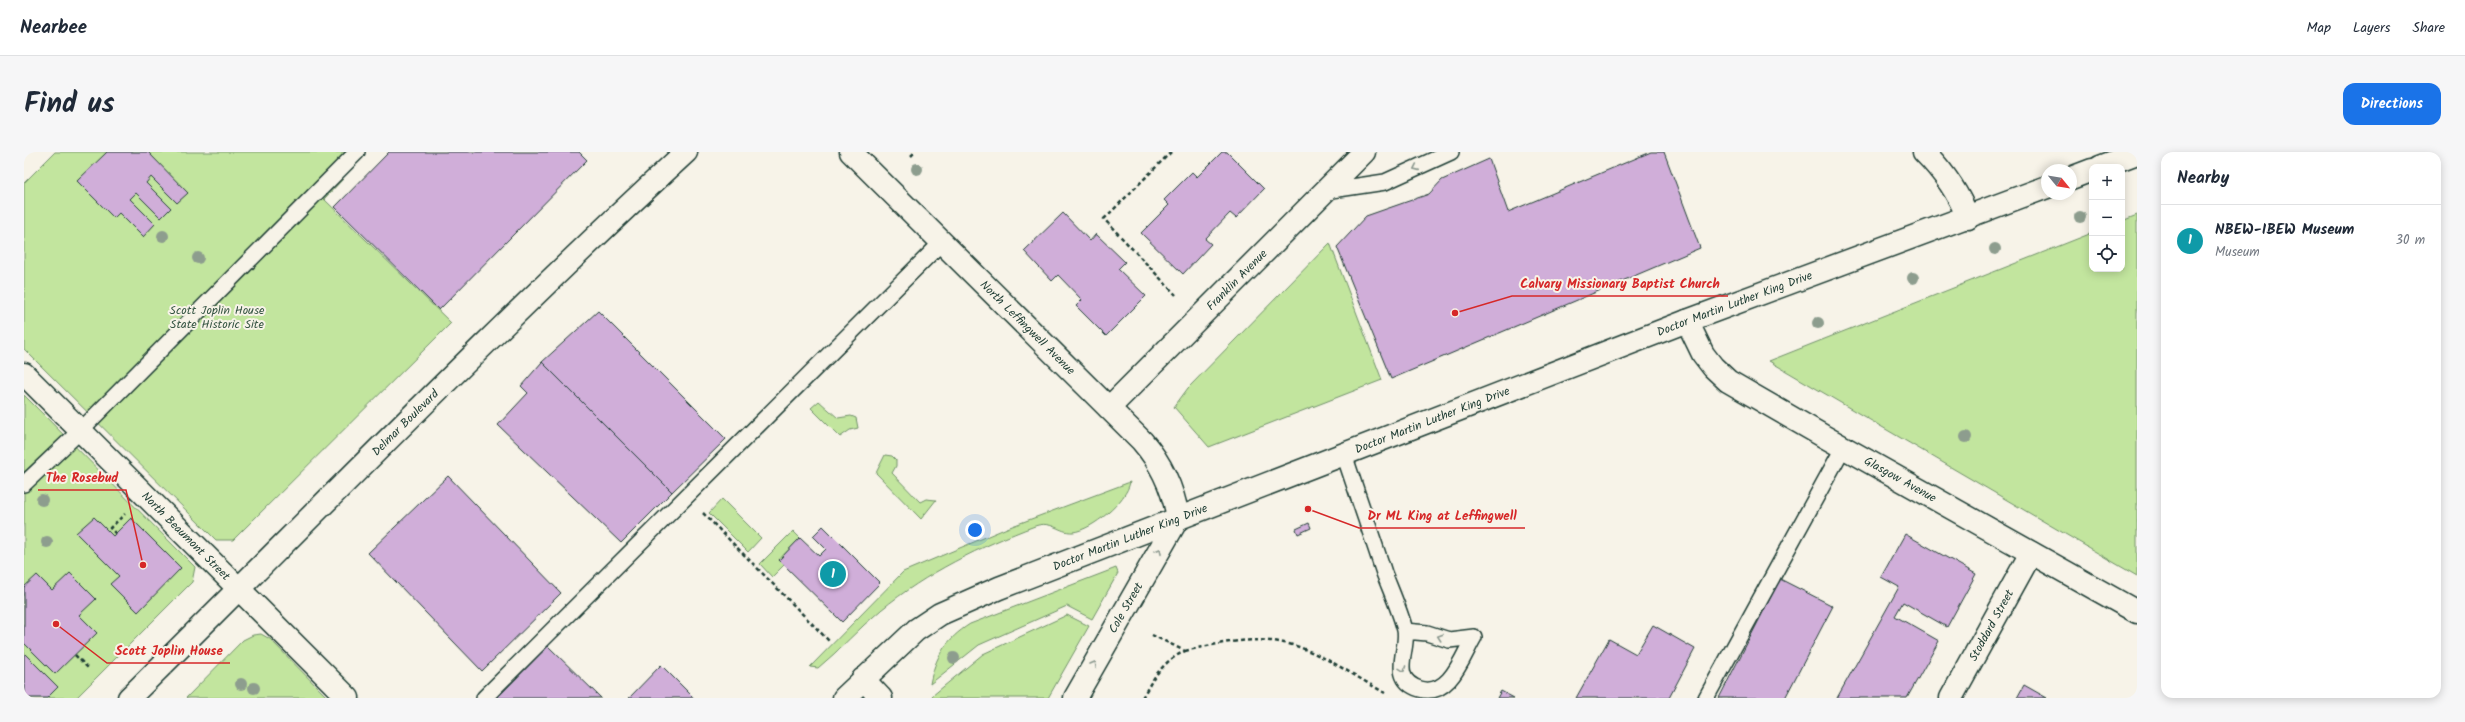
<!DOCTYPE html>
<meta charset="utf-8">
<style>
:root{--surface:#fff;--page:#f6f6f7;--text:#1f2937;--muted:#747a83;--line:#e0e1e3;--accent:#1a73e8}
body{margin:0;font-family:Kalam,sans-serif;background:var(--page);color:var(--text)}
.controls{position:absolute;right:12px;top:12px;display:grid;overflow:hidden;border-radius:8px;box-shadow:0 2px 10px #0003}
.controls button{width:36px;height:36px;display:grid;place-items:center;padding:0;border:0;border-bottom:1px solid var(--line);background:var(--surface);color:var(--text);font:20px sans-serif}
.compass{position:absolute;left:2017px;top:12px;width:36px;height:36px;border-radius:50%;background:var(--surface);box-shadow:0 2px 10px #0003;rotate:120deg}
.you{position:absolute;left:951px;top:378px;width:14px;height:14px;margin:-10px;border:3px solid #fff;border-radius:50%;background:#1a73e8;box-shadow:0 0 0 6px #1a73e833}
.badge{display:grid;place-items:center;width:26px;height:26px;border-radius:50%;background:var(--accent);color:#fff;font-size:13px;font-weight:700}
.pin{position:absolute;translate:-50% -50%;border:2px solid #fff;box-shadow:0 1px 4px #0006}
.list{margin:0;padding:0;list-style:none}
h2{display:flex;justify-content:space-between;align-items:center;height:52px;margin:0;padding:0 16px;font-size:17px}
h2 small{font-size:13px;font-weight:400;color:var(--muted)}
.list li{display:grid;grid-template-columns:26px 1fr auto;gap:12px;align-items:center;box-sizing:border-box;height:72px;padding:0 16px;border-top:1px solid var(--line)}
.list b{display:block;font-size:15px;white-space:nowrap}
.list p{margin:0;font-size:13px;white-space:nowrap;color:var(--muted)}
.list em{font-size:13px;font-style:normal;color:var(--muted)}
.icon{flex:none;width:22px;height:22px;fill:none;stroke:currentColor;stroke-width:2;stroke-linecap:round;stroke-linejoin:round}
.map{position:relative;flex:none;width:2113px;height:546px;overflow:hidden;border-radius:12px}
header{display:flex;align-items:center;gap:24px;box-sizing:border-box;height:56px;padding:0 20px;background:var(--surface);border-bottom:1px solid var(--line)}
header strong{font-size:19px}
nav{display:flex;gap:22px;margin-inline-start:auto;font-size:14px}
.intro{display:flex;align-items:center;justify-content:space-between;box-sizing:border-box;height:96px;padding:0 24px}
h1{margin:0;font-size:28px}
.button{padding:10px 18px;border-radius:12px;background:var(--accent);color:#fff;font-size:14px;font-weight:700}
main{display:flex;gap:24px;padding:0 24px}
aside{flex:1;background:var(--surface);border-radius:12px;box-shadow:0 2px 10px #0003}
.map>svg:first-child{display:block}
</style>
<header>
<strong>Nearbee</strong>
<nav><a>Map</a><a>Layers</a><a>Share</a></nav>
</header>
<div class="intro"><h1>Find us</h1><a class="button">Directions</a></div>
<main>
<div class="map">
<svg width="2113" height="546" viewBox="0 0 2113 546">
<rect width="100%" height="100%" fill="#f7f3e8"/>
<filter id="ink" filterUnits="userSpaceOnUse"><feTurbulence type="fractalNoise" baseFrequency=".025" numOctaves="2"/><feDisplacementMap in="SourceGraphic" scale="8" xChannelSelector="R" yChannelSelector="G"/><feConvolveMatrix kernelMatrix="1 2 1 2 8 2 1 2 1" color-interpolation-filters="sRGB"/></filter>
<g filter="url(#ink)">
<path fill="#c2e59e" stroke="#709169" d="M31 0H323L308 16 319 27 300 47 427 171 209 388H192L0 197V31Z
M2113 63V424L1745 209 2068 81V117H2098V69Z
M1306 91 1358 228 1185 295 1150 255 1164 236Z
M0 243 171 415 168 430 52 546H0Z
M795 249 814 266 827 264 832 266 834 276 826 278 816 285 787 256Z
M861 303 868 304 872 308V314L868 321 896 350 902 347 912 348 897 367 852 321Z
M1106 330C1103 349 1068 378 1049 380 1035 381 1028 368 1011 374 957 394 902 421 857 458 835 476 816 498 794 516L786 515 879 420 983 376Z
M698 347 737 386 724 400 685 361Z
M769 379 776 386 755 408 760 413 748 425 736 412Z
M1092 416 1094 421 1068 467 1043 454 955 493 906 532C911 505 922 487 946 472Z
M1043 463 1065 474 1024 546H909L908 544 959 502Z
M237 482 246 487 304 546H162L219 488 229 483Z"/>
<path fill="#d0aed9" stroke="#1f3d34" d="M83 0H124L164 41 153 51 127 25 122 31 147 56 137 66 112 41 106 47 131 72 119 85 95 61 90 66 53 29Z
M365 0H555L563 8 415 158 311 55Z
M1198 0H1203L1240 37 1212 66 1206 61 1181 87 1187 92 1159 122 1117 81 1145 53 1140 48 1168 20 1173 25Z
M1627 0H1640L1676 96 1367 227 1313 95 1342 64 1405 42 1418 28 1465 7 1484 60Z
M1039 61 1066 89 1072 82 1101 110 1094 117 1122 144 1082 184 1052 154 1058 148 1034 123 1028 129 1000 99Z
M574 159 702 287 648 340 518 210Z
M518 210 648 340 597 391 474 273 504 241 497 234Z
M424 324 537 441 458 519 344 401Z
M70 365 89 384 107 366 157 416 114 460 86 432 95 424 52 381Z
M1285 371 1287 376 1274 382 1272 377Z
M799 374 856 431 818 470 755 408 776 386 795 404 802 397 789 384Z
M1881 382 1952 422 1923 475 1879 450 1871 464 1915 489 1883 546H1813L1875 435 1857 425Z
M46 421 72 447 55 463 73 481 31 522 0 491V435L13 423 28 438Z
M1756 427 1809 454 1761 546H1695Z
M1629 473 1671 497 1645 546H1552L1585 487 1612 502Z
M524 494 577 546H473Z
M0 501 34 535 23 546H0Z
M637 513 670 546H605Z
M2000 533 2023 546H1993Z
M1477 539 1490 546H1473Z"/>
<g fill="none" stroke-linecap="round" stroke-linejoin="round">
<g stroke="#1f3d34" stroke-width="18">
<path id="lane" d="M1301 39 1361 30 1427 0
M1320 302C1333 342 1347 381 1360 421 1367 439 1376 459 1381 478 1385 498 1364 527 1396 537 1426 546 1439 503 1450 485
M0 332 57 278 333 0
M1381 479 1403 481 1425 488 1450 485
M460 546 918 90
M1682 546 1819 296"/>
</g>
<g stroke="#1f3d34" stroke-width="25">
<g id="street">
<path id="s1" d="M827 0 1118 289C1138 312 1149 336 1154 366L1051 546"/>
<path d="M1900 0C1920 20 1934 40 1944 66"/>
<path id="s2" d="M1663 169 1679 202 1689 215 1704 229 1801 285 2113 460"/>
<path id="s3" d="M0 222 324 546"/>
<path id="s4" d="M1085 256 1340 0"/>
<path d="M839 527 857 546"/>
<path id="s5" d="M1927 546 2007 401"/>
</g>
</g>
<g stroke="#1f3d34" stroke-width="25">
<g id="secondary">
<path d="M2076 15 2113 1"/>
<path d="M2047 26 2068 18"/>
<path id="s6" d="M105 546C290 363 471 176 662 0"/>
<path id="s7" d="M820 546 892 478 916 462 975 436 1663 169 2023 35"/>
</g>
</g>
<path stroke="#1f3d34" stroke-width="2.5" stroke-dasharray="4 3" stroke-linecap="butt" d="M1147 0 1080 67 1152 143
M887 4 891 0
M679 361 806 490
M92 382 86 376 101 362
M1161 499C1198 490 1238 482 1275 495 1305 506 1334 526 1361 541
M51 503 65 517
M1118 546C1130 525 1138 510 1161 499L1128 483"/>
<use href="#lane" stroke="#f7f3e8" stroke-width="15"/>
<use href="#street" stroke="#f7f3e8" stroke-width="22"/>
<use href="#secondary" stroke="#f7f3e8" stroke-width="22"/>
</g>
<g fill="#8d9d8e">
<circle cx="893" cy="17" r="6"/>
<circle cx="2056" cy="65" r="6"/>
<circle cx="139" cy="84" r="6"/>
<circle cx="1971" cy="97" r="6"/>
<circle cx="174" cy="106" r="6"/>
<circle cx="1889" cy="126" r="6"/>
<circle cx="1794" cy="171" r="6"/>
<circle cx="1942" cy="285" r="6"/>
<circle cx="18" cy="348" r="6"/>
<circle cx="23" cy="390" r="6"/>
<circle cx="930" cy="506" r="6"/>
<circle cx="217" cy="532" r="6"/>
<circle cx="230" cy="536" r="6"/>
</g>
<defs><path id="oneway-chevron" d="M-2-3.5L2.5 0L-2 3.5" fill="none" stroke-width="1.6" stroke-linecap="round" stroke-linejoin="round"/></defs>
<g stroke="#8b988e">
<use href="#oneway-chevron" transform="translate(1392 16) rotate(156)"/>
<use href="#oneway-chevron" transform="translate(1135 399) rotate(-60)"/>
<use href="#oneway-chevron" transform="translate(1416 485) rotate(-161)"/>
<use href="#oneway-chevron" transform="translate(1070 512) rotate(-61)"/>
<use href="#oneway-chevron" transform="translate(1379 517) rotate(70)"/>
</g>
</g>
<g text-anchor="middle" dominant-baseline="central" stroke-width="4" stroke-linejoin="round" paint-order="stroke">
<g font-size="12" fill="#1f3d34" stroke="#f7f3e8">
<text stroke="none"><textPath href="#s4" startOffset="181">Franklin Avenue</textPath></text>
<text stroke="none"><textPath href="#s7" startOffset="981">Doctor Martin Luther King Drive</textPath></text>
<text stroke="none"><textPath href="#s1" startOffset="249">North Leffingwell Avenue</textPath></text>
<text stroke="none"><textPath href="#s7" startOffset="657">Doctor Martin Luther King Drive</textPath></text>
<text stroke="none"><textPath href="#s6" startOffset="390">Delmar Boulevard</textPath></text>
<text stroke="none"><textPath href="#s2" startOffset="272">Glasgow Avenue</textPath></text>
<text stroke="none"><textPath href="#s3" startOffset="229">North Beaumont Street</textPath></text>
<text stroke="none"><textPath href="#s7" startOffset="333">Doctor Martin Luther King Drive</textPath></text>
<text transform="translate(1102 456) rotate(-60)">Cole Street</text>
<text stroke="none"><textPath href="#s5" startOffset="83">Stoddard Street</textPath></text>
</g>
<g font-size="12" fill="#375644" stroke="#f7f3e8">
<text x="193" y="158">Scott Joplin House<tspan x="193" dy="14">State Historic Site</tspan></text>
</g>
</g>
<path fill="none" stroke="#d62828" stroke-width="1.5" d="M1431 161L1488 144H1704M119 413L102 338H14M1284 357L1335 376H1501M32 472L83 511H206"/>
<g fill="#d62828" stroke="#f7f3e8" stroke-width="1.5">
<circle cx="1431" cy="161" r="4"/>
<circle cx="119" cy="413" r="4"/>
<circle cx="1284" cy="357" r="4"/>
<circle cx="32" cy="472" r="4"/>
</g>
<g font-size="13" text-anchor="middle" font-weight="bold" fill="#d62828" stroke="#f7f3e8" stroke-width="4" stroke-linejoin="round" paint-order="stroke">
<text x="1596" y="136">Calvary Missionary Baptist Church</text>
<text x="58" y="330">The Rosebud</text>
<text x="1418" y="368">Dr ML King at Leffingwell</text>
<text x="145" y="503">Scott Joplin House</text>
</g>
</svg>
<div class="controls">
<button>+</button>
<button>−</button>
<button><svg class="icon" aria-label="locate" viewBox="0 0 24 24"><circle cx="12" cy="12" r="6"/><path d="M12 2v4M12 18v4M2 12h4M18 12h4"/></svg></button>
</div>
<svg class="compass" viewBox="-18 -18 36 36"><path d="M0-13l5 13h-10z" fill="#e53935"/><path d="M0 13l5-13h-10z" fill="#747a83"/></svg>
<div class="you"></div>
<div class="pin badge" style="left:809px;top:422px;background:#0f9aa8">1</div>
</div>
<aside>
<h2>Nearby<small></small></h2>
<ul class="list">
<li><span class="badge" style="background:#0f9aa8">1</span><div><b>NBEW-IBEW Museum</b><p>Museum</p></div><em>30 m</em></li>
</ul>
</aside>
</main>
